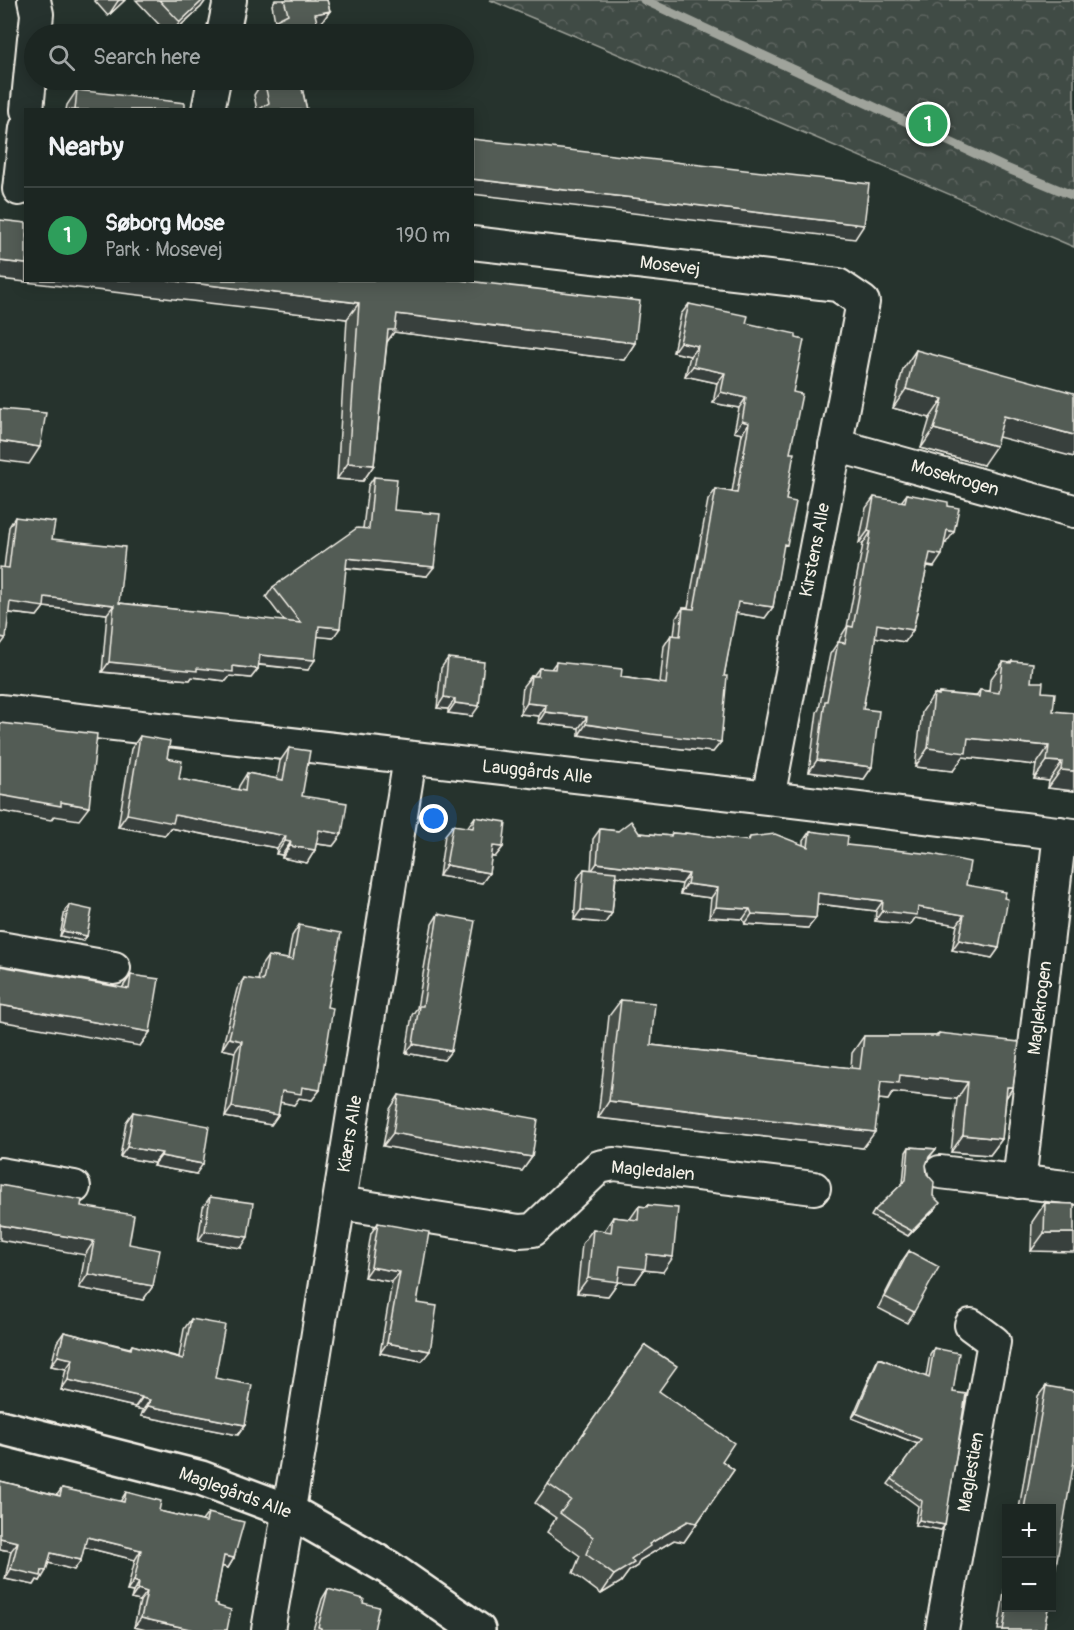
<!DOCTYPE html>
<meta charset="utf-8">
<style>
:root{--surface:#1c2622;--page:#252e2a;--text:#f1f3f6;--muted:#a0a5a5;--line:#3a4340;--accent:#ffd166}
body{margin:0;font-family:Pangolin,sans-serif;background:var(--page);color:var(--text)}
.controls{position:absolute;right:18px;bottom:18px;display:grid;overflow:hidden;border-radius:0px;box-shadow:0 3px 15px #0003}
.controls button{width:54px;height:54px;display:grid;place-items:center;padding:0;border:0;border-bottom:2px solid var(--line);background:var(--surface);color:var(--text);font:30px sans-serif}
.you{position:absolute;left:434px;top:819px;width:21px;height:21px;margin:-15px;border:4px solid #fff;border-radius:50%;background:#1a73e8;box-shadow:0 0 0 9px #1a73e833}
.badge{display:grid;place-items:center;width:39px;height:39px;border-radius:50%;background:var(--accent);color:#fff;font-size:20px;font-weight:700}
.pin{position:absolute;translate:-50% -50%;border:3px solid #fff;box-shadow:0 2px 6px #0006}
.list{margin:0;padding:0;list-style:none}
h2{display:flex;justify-content:space-between;align-items:center;height:78px;margin:0;padding:0 24px;font-size:26px}
h2 small{font-size:20px;font-weight:400;color:var(--muted)}
.list li{display:grid;grid-template-columns:39px 1fr auto;gap:18px;align-items:center;box-sizing:border-box;height:96px;padding:0 24px;border-top:2px solid var(--line)}
.list b{display:block;font-size:22px;white-space:nowrap}
.list p{margin:0;font-size:20px;white-space:nowrap;color:var(--muted)}
.list em{font-size:20px;font-style:normal;color:var(--muted)}
.icon{flex:none;width:33px;height:33px;fill:none;stroke:currentColor;stroke-width:2;stroke-linecap:round;stroke-linejoin:round}
.map{position:relative;flex:none;width:1074px;height:1630px;overflow:hidden}
.search{position:absolute;background:var(--surface);box-shadow:0 3px 15px #0003;left:24px;top:24px;width:450px;height:66px;display:flex;align-items:center;gap:15px;box-sizing:border-box;padding:0 21px;border-radius:33px;color:var(--muted);font-size:22px}
.panel{position:absolute;background:var(--surface);box-shadow:0 3px 15px #0003;left:24px;top:108px;width:450px;height:174px;border-radius:0px}
.map>svg:first-child{display:block}
</style>
<div class="map">
<svg width="1074" height="1630" viewBox="0 0 1074 1630">
<defs>
<pattern id="park-crowns" width="20" height="18" patternUnits="userSpaceOnUse" patternTransform="scale(1.5)"><rect width="20" height="18" fill="#414b45"/><path d="M2 6a3 3 0 1 1 6 0M12 15a3 3 0 1 1 6 0" fill="none" stroke="#5d6560"/></pattern>
</defs>
<rect width="100%" height="100%" fill="#26332d"/>
<filter id="ink" filterUnits="userSpaceOnUse"><feTurbulence type="fractalNoise" baseFrequency=".0167" numOctaves="2"/><feDisplacementMap in="SourceGraphic" scale="12" xChannelSelector="R" yChannelSelector="G"/><feConvolveMatrix kernelMatrix="1 2 1 2 8 2 1 2 1" color-interpolation-filters="sRGB"/></filter>
<g filter="url(#ink)">
<path fill="url(#park-crowns)" stroke="#9a9e96" stroke-width="1.5" d="M490 0H1074V247Z"/>
<g fill="none" stroke-linecap="round" stroke-linejoin="round">
<path stroke="#9fa39b" stroke-width="9" d="M644 0 1006 168 1074 196"/>
<g stroke="#f4f1e8" stroke-width="36">
<path id="street" d="M34 0 37 14 35 34
M223 34 230 0
M27 110 34 38
M208 110 214 80
M19 189 26 128
M472 243 838 285 863 302 768 798
M835 445 1074 511
M0 711 768 798 1074 835
M0 948 114 968
M940 1172 1074 1188
M0 1174 74 1187
M1019 1182 1060 833
M339 1203 519 1231 533 1230 599 1167 614 1164 814 1188
M268 1630 301 1439 410 758
M942 1630 994 1342 971 1325"/>
</g>
<g stroke="#f4f1e8" stroke-width="38">
<path id="secondary" d="M0 1427 201 1478 289 1511 389 1568 478 1630"/>
</g>
<use href="#street" stroke="#26332d" stroke-width="32"/>
<use href="#secondary" stroke="#26332d" stroke-width="33"/>
</g>
<path fill="#474f49" stroke="#f4f1e8" stroke-width="1.5" d="M94 0H125L108 16Z
M136 0H206L201 7 172 34H168Z
M275 0H327L330 11 318 26 320 34H266L275 21 272 5Z
M263 80H304L301 83 307 110H257L254 95 263 81Z
M77 90 185 110H66L67 105Z
M26 280H459L635 343 624 360 394 332 387 342 374 465 363 481 337 479 347 319Z
M689 304 746 323 793 392 790 453 782 551 773 607 765 618 735 613 724 676 721 742 713 752 644 745 579 735V728L538 723 539 716 520 714 523 686 531 676H533L539 668 551 669 556 662 621 677 660 683 664 646 671 635 674 636 676 618 683 608H688L708 500 716 489 732 492 742 434 734 432 739 408 713 403 717 383 685 376 690 356 673 352 681 314Z
M916 350 983 465 921 448 930 418 893 408 903 369Z
M374 477 394 510 427 576 346 568 333 638 318 636 308 670 258 665V669L251 678 230 676 226 681 192 677 190 680 102 672 107 614 44 607 37 616 9 613 4 568 9 527 15 517 52 539 119 603 285 622 266 597 273 587 363 528 368 486Z
M907 494 946 543H945L934 567 927 566 913 630 905 642 875 637 863 709 872 767 864 779 809 772 817 712 819 709 830 654 838 642H839L840 638 847 627 863 544 859 543 866 508 874 497 901 502Z
M448 658 472 716 448 713V709L437 708 441 668Z
M1012 661 1031 682 1042 692 1053 711 1074 791 1048 788 1049 781 1034 779 1036 765 963 757 953 771 915 767 922 712 934 694 938 695 939 693 976 696 980 690 989 691 990 680 1003 662 1010 663Z
M140 736 167 758 179 779 238 790 239 786 247 773 277 779 280 761 289 748 302 796 342 834 333 846 316 844 315 850 307 863 282 858V855L276 854 277 848 170 828 165 835 118 827 131 749Z
M475 817 503 847 495 857H491L489 873 482 883 439 876 445 835 453 825 467 828Z
M600 829 670 836 672 833 684 834 685 833 747 841 750 837 803 845V841L810 831 847 845 1004 898 999 948 992 958 952 950 957 925 915 918 910 925 875 921 876 911 817 904 816 918 808 928 745 924 743 919 709 917 711 898 680 894 682 884 616 876 612 913 605 923 574 920 577 879 584 869 591 870 593 839Z
M69 905 87 936 83 941 60 936 65 910Z
M438 914 451 1051 444 1060 406 1053 412 1015 417 1008 432 924Z
M299 925 327 1007 320 1090 312 1100 299 1098 294 1105 280 1102 278 1115 271 1125 225 1117 235 1052 222 1049 237 989 244 978 258 981 261 966 268 956 288 959 292 936Z
M131 975 150 1032 140 1046 122 988Z
M621 1000 651 1045 851 1068 852 1053 864 1036H936L939 1033 1013 1087 1006 1098 1002 1139 990 1155 951 1152 957 1099 893 1092 888 1100 879 1099 863 1148 598 1118 609 1016Z
M399 1095 532 1157 522 1171 383 1146 390 1109Z
M133 1112 196 1174 153 1166 154 1163 120 1157 126 1122Z
M909 1147 936 1149 928 1159 926 1165 936 1208 908 1236 871 1216 874 1211 903 1183 906 1152Z
M210 1197 241 1248 198 1241 203 1207Z
M1045 1203 1074 1204 1031 1251 1032 1222Z
M648 1205 663 1272 644 1270 635 1283 618 1282 608 1296 577 1293 582 1244 593 1229 604 1231 613 1217 630 1219 639 1206 646 1207Z
M81 1206 129 1244 153 1286 143 1300 79 1288 85 1255Z
M378 1223 417 1303 422 1361 380 1353 392 1282 364 1277 371 1233Z
M909 1251 914 1312 907 1323 878 1308 902 1261Z
M191 1319 215 1378 245 1425 238 1435 141 1416 143 1410 135 1408V1407L61 1390 66 1369 51 1366 57 1342 64 1332 130 1348 132 1345 179 1357 184 1329Z
M645 1345 659 1391 722 1461 734 1470 684 1542 674 1540 640 1560 637 1566 629 1571 621 1582 601 1594 573 1573 580 1556 547 1532 556 1518 535 1503Z
M934 1348 953 1392 945 1525 941 1530 915 1525 918 1506 888 1484 918 1444 852 1418 876 1363 879 1358 926 1377 930 1354Z
M1046 1386 1052 1509H1019L1038 1396Z
M0 1481 57 1495 62 1488 120 1502 126 1492 159 1511 202 1521 208 1513 234 1558 228 1568 222 1566 215 1603 218 1606 227 1630H146L134 1627 140 1601 131 1599 133 1592 127 1591 135 1560 84 1547 81 1560 74 1570 49 1563 40 1581 37 1580 34 1585 5 1579 11 1551 0 1549Z
M1006 1580V1608H1048L1044 1630H998Z
M328 1589 363 1603 374 1630H313L322 1599Z"/>
<path fill="#39403c" stroke="#f4f1e8" stroke-width="1.5" d="M120 0H125L108 16 118 1Z
M203 0H206L201 7 171 34 180 22Z
M330 11 319 26 305 29 315 14Z
M472 179 864 225 855 239 472 194Z
M0 261 26 264V280H167L359 303 347 319 0 279Z
M397 314 635 343 624 360 394 332 384 346H376Z
M680 342 698 346 690 356 673 352Z
M693 366 725 373 717 383 685 376Z
M906 389 943 399 930 418 893 408Z
M721 392 746 398 739 408 713 403Z
M1004 416 1074 435V457L991 435Z
M742 421 749 423 742 434 734 432Z
M934 429 996 446 983 465 921 448Z
M0 441 40 447 29 464 0 460Z
M348 463 374 465 363 481 337 479Z
M947 530 954 532 946 543 939 542Z
M868 531 871 532 863 544 859 543Z
M930 553 942 555 934 567 922 565Z
M347 558 434 567 427 576 340 567Z
M45 597 114 605 107 614 44 607 37 616 3 612 10 602Z
M738 602 773 607 765 618 730 612Z
M877 624 913 630 905 642 868 636Z
M319 626 340 628 333 638 312 636Z
M0 637 6 638 0 646Z
M260 655 315 660 308 670 253 664Z
M109 662 197 668 233 666 258 669 251 678 230 676 226 681 192 677 190 680 102 672Z
M444 697 455 699 448 709 437 708Z
M455 703 479 706 472 716 448 713Z
M527 703 546 705 539 716 520 714Z
M545 712 587 717 579 728 538 723Z
M586 724 721 742 713 752 644 745 579 735Z
M968 738 1049 746 1036 765 963 757 953 771 915 767 928 748Z
M817 760 872 767 864 779 809 772Z
M1047 761 1062 762 1049 781 1034 779Z
M1061 770 1074 771V791L1048 788Z
M0 795 61 802 89 807 79 820 54 816 51 820 0 811Z
M127 814 175 815 286 836 277 848 170 828 165 835 118 827Z
M319 830 342 834 333 846 310 843Z
M285 841 291 842 282 855 276 854Z
M290 846 315 850 307 863 282 858Z
M493 846 503 847 495 857 486 856Z
M597 863 689 874 682 884 590 873Z
M446 865 489 873 482 883 439 876Z
M687 884 718 888 711 898 680 894Z
M818 893 883 901 876 911 811 903Z
M716 907 750 909 743 919 709 917Z
M918 907 964 915 957 925 915 918 910 925 875 921 882 911Z
M581 910 612 913 605 923 574 920Z
M752 914 816 918 808 928 745 924Z
M63 931 87 936 83 941 60 936Z
M959 940 999 948 992 958 952 950Z
M0 1005 150 1032 140 1046 0 1021Z
M229 1038 242 1041 235 1052 222 1049Z
M413 1044 451 1051 444 1060 406 1053Z
M900 1075 968 1082 957 1099 893 1092 888 1100 869 1098 881 1081Z
M302 1087 320 1090 312 1100 299 1098 294 1105 275 1101 282 1091Z
M1007 1087H1013L1002 1104Z
M609 1101 875 1132 863 1148 598 1118Z
M232 1107 278 1115 271 1125 225 1117Z
M393 1133 532 1157 522 1171 383 1146Z
M963 1135 1002 1139 990 1155 951 1152Z
M127 1147 162 1153 154 1163 120 1157Z
M161 1156 203 1164 196 1174 153 1166Z
M940 1203 936 1208 908 1236 912 1231Z
M0 1225 94 1241 85 1255 0 1240Z
M205 1231 248 1237 241 1248 198 1241Z
M1044 1233H1074V1252L1031 1251Z
M647 1254 673 1257 663 1272 644 1270 635 1283 618 1282 608 1296 577 1293 588 1278 620 1266Z
M371 1267 400 1272 392 1282 364 1277Z
M88 1274 153 1286 143 1300 79 1288Z
M387 1343 430 1351 422 1361 380 1353Z
M58 1356 73 1359 66 1369 51 1366Z
M68 1380 142 1397 135 1407 61 1390Z
M142 1398 150 1400 143 1410 135 1408Z
M148 1406 245 1425 238 1435 141 1416Z
M856 1413 921 1439 918 1444 852 1418Z
M919 1520 945 1525 941 1530 915 1525Z
M688 1521 697 1523 684 1542 674 1540 640 1560 637 1566 629 1571 621 1582 601 1594 614 1575 631 1559 649 1544Z
M87 1537 141 1550 135 1560 80 1546Z
M0 1538 18 1542 11 1551 0 1549Z
M51 1553 81 1560 74 1570 45 1562Z
M224 1556 234 1558 228 1568 218 1565Z
M11 1569 42 1570 46 1571 40 1581 37 1580 34 1585 5 1579Z
M134 1581 139 1583 133 1592 127 1591Z
M138 1589 147 1592 140 1601 131 1599Z
M141 1618 194 1630H146L134 1627Z"/>
<path fill="#525c55" stroke="#f4f1e8" stroke-width="1.5" d="M159 0H203L180 22Z
M284 0H327L330 11 315 14 320 34H279L276 20 288 14Z
M264 80H300L307 110H258L269 103Z
M77 90 185 103V110H75Z
M472 139 869 184 864 225 472 179Z
M0 220 26 223V264L0 261Z
M167 280H459L640 301 635 343 397 314 395 330H388L374 465 348 463 359 303Z
M689 304 748 316 746 323 796 334V338L804 340 793 392 802 394 790 453H794L786 500 796 502 787 545 784 544 773 607 738 602 724 676H727L721 742 651 734 586 724 587 717 545 712 546 705 527 703 531 676H538L539 668 555 669 556 662 622 669 621 677 666 684 671 635 680 636 683 608 694 609 716 489 737 493 749 423 742 421 746 398 721 392 725 373 693 366 698 346 680 342Z
M916 350 1074 393V435L1004 416 996 446 934 429 943 399 906 389Z
M0 409 46 413 40 447 0 441Z
M374 477 397 479 394 510 440 514 434 567 347 558 340 628 319 626 315 660 260 655 258 669 233 666V672L197 668V671L109 662 114 605 45 597 44 607 10 602 6 638 0 637V567L9 568 15 517 55 522 52 539 125 547 119 603 301 623 273 587 357 528 369 529Z
M907 494 948 502V506L959 508 954 532 947 530 942 555 930 553 913 630 877 624 874 648 863 709 879 711 872 767 817 760 825 701H827L838 642 845 643 848 626 853 627 871 532 868 531 874 497 905 502Z
M448 658 484 662 479 706 455 703V699L444 697Z
M1012 661 1033 663 1031 682H1043L1042 692 1055 693 1053 711 1074 713V771L1061 770 1062 762 1047 761 1049 746 968 738 966 753 928 748 934 694 939 695V693L979 697 980 690 999 693 1003 662 1011 663Z
M0 723 97 734 89 807 61 802V806L0 795Z
M140 736 170 741 167 758 182 761 179 779 245 791 247 773 283 780 289 748 310 751 302 796 347 803 342 834 319 830 315 850 290 846 291 842 285 841 286 836 175 815 173 823 127 814Z
M475 817 506 822 503 847 493 846 489 873 446 865 453 825 473 828Z
M631 821 639 833 671 836 672 833 685 834V833L749 841 750 837 775 834 808 847 810 831 848 836 847 845 932 854 970 862 966 885 1006 892 1004 898 1008 899 999 948 959 940 964 915 918 907 917 915 882 911 883 901 818 893 816 918 752 914 750 909 716 907 718 888 687 884 689 874 597 863 600 829 618 831Z
M584 869 616 872 612 913 581 910Z
M69 905 92 910 87 936 63 931Z
M438 914 475 921 451 1051 413 1044 419 1006H423Z
M299 925 341 933 327 1007 333 1008 320 1090 302 1087 301 1094 282 1091 278 1115 232 1107 242 1041 229 1038 244 978 263 981 268 956 293 960Z
M0 966 129 989 131 975 159 979 150 1032 0 1005Z
M621 1000 655 1003 651 1045 860 1069 864 1036H938L939 1033 1019 1042 1013 1087H1007L1002 1139 963 1135 968 1082 900 1075 899 1083 881 1081 875 1132 609 1101Z
M399 1095 538 1119 532 1157 393 1133Z
M133 1112 209 1126 203 1164 161 1156 162 1153 127 1147Z
M909 1147 936 1149 929 1157 926 1165 927 1174 934 1182 933 1196 940 1203 912 1231 874 1211 906 1180Z
M0 1185 82 1200 81 1206 134 1215 129 1244 160 1250 153 1286 88 1274 94 1241 0 1225Z
M210 1197 253 1203 248 1237 205 1231Z
M1045 1203 1074 1204V1233H1044Z
M648 1205 678 1208 673 1257 647 1254 645 1269 620 1266 618 1282 588 1278 593 1229 611 1232 613 1217 638 1220 639 1206 647 1207Z
M378 1223 429 1232 417 1303 437 1306 430 1351 387 1343 400 1272 371 1267Z
M909 1251 939 1267 914 1312 885 1297Z
M191 1319 225 1325 215 1378 252 1385 245 1425 148 1406 150 1400 142 1398V1397L68 1380 73 1359 58 1356 64 1332 131 1349 132 1345 183 1359Z
M645 1345 677 1366 659 1391 734 1443 722 1461 734 1470 697 1523 688 1521 649 1544 650 1546 631 1559 634 1563 614 1575 586 1554 593 1537 560 1513 571 1500 548 1484Z
M934 1348 959 1353 953 1392 966 1394 945 1525 919 1520 922 1501 892 1479 921 1439 856 1413 879 1358 929 1378Z
M1046 1386 1074 1391V1461L1052 1589V1509H1024Z
M0 1481 60 1496 62 1488 124 1502 126 1492 161 1501 159 1511 206 1522 208 1513 244 1522 234 1558 224 1556 215 1603 218 1604V1606L231 1610 227 1630H194L141 1618 147 1592 138 1589 139 1583 134 1581 141 1550 87 1537 81 1560 51 1553 46 1571 42 1570 41 1576 11 1569 18 1542 0 1538Z
M328 1589 364 1599 363 1603 379 1607 374 1630H321V1628L318 1627Z
M1007 1608H1048L1044 1630H1003Z"/>
</g>
<g text-anchor="middle" dominant-baseline="central" stroke-width="5" stroke-linejoin="round" paint-order="stroke">
<g font-size="18" fill="#f4f1e8" stroke="#26332d">
<text transform="translate(670 266) rotate(7)">Mosevej</text>
<text transform="translate(955 478) rotate(16)">Mosekrogen</text>
<text transform="translate(815 550) rotate(-79)">Kirstens Alle</text>
<text transform="translate(537 772) rotate(6)">Lauggårds Alle</text>
<text transform="translate(1040 1008) rotate(-83)">Maglekrogen</text>
<text transform="translate(350 1134) rotate(-81)">Kiærs Alle</text>
<text transform="translate(653 1171) rotate(5)">Magledalen</text>
<text transform="translate(971 1472) rotate(-80)">Maglestien</text>
<text transform="translate(235 1493) rotate(20)">Maglegårds Alle</text>
</g>
</g>
</svg>
<div class="controls">
<button>+</button>
<button>−</button>
</div>
<div class="you"></div>
<div class="pin badge" style="left:928px;top:124px;background:#2e9e5b">1</div>
<div class="search"><svg class="icon" aria-label="search" viewBox="0 0 24 24"><circle cx="10" cy="10" r="6"/><path d="M15 15l6 6"/></svg>Search here</div>
<section class="panel">
<h2>Nearby<small></small></h2>
<ul class="list">
<li><span class="badge" style="background:#2e9e5b">1</span><div><b>Søborg Mose</b><p>Park · Mosevej</p></div><em>190 m</em></li>
</ul>
</section>
</div>
